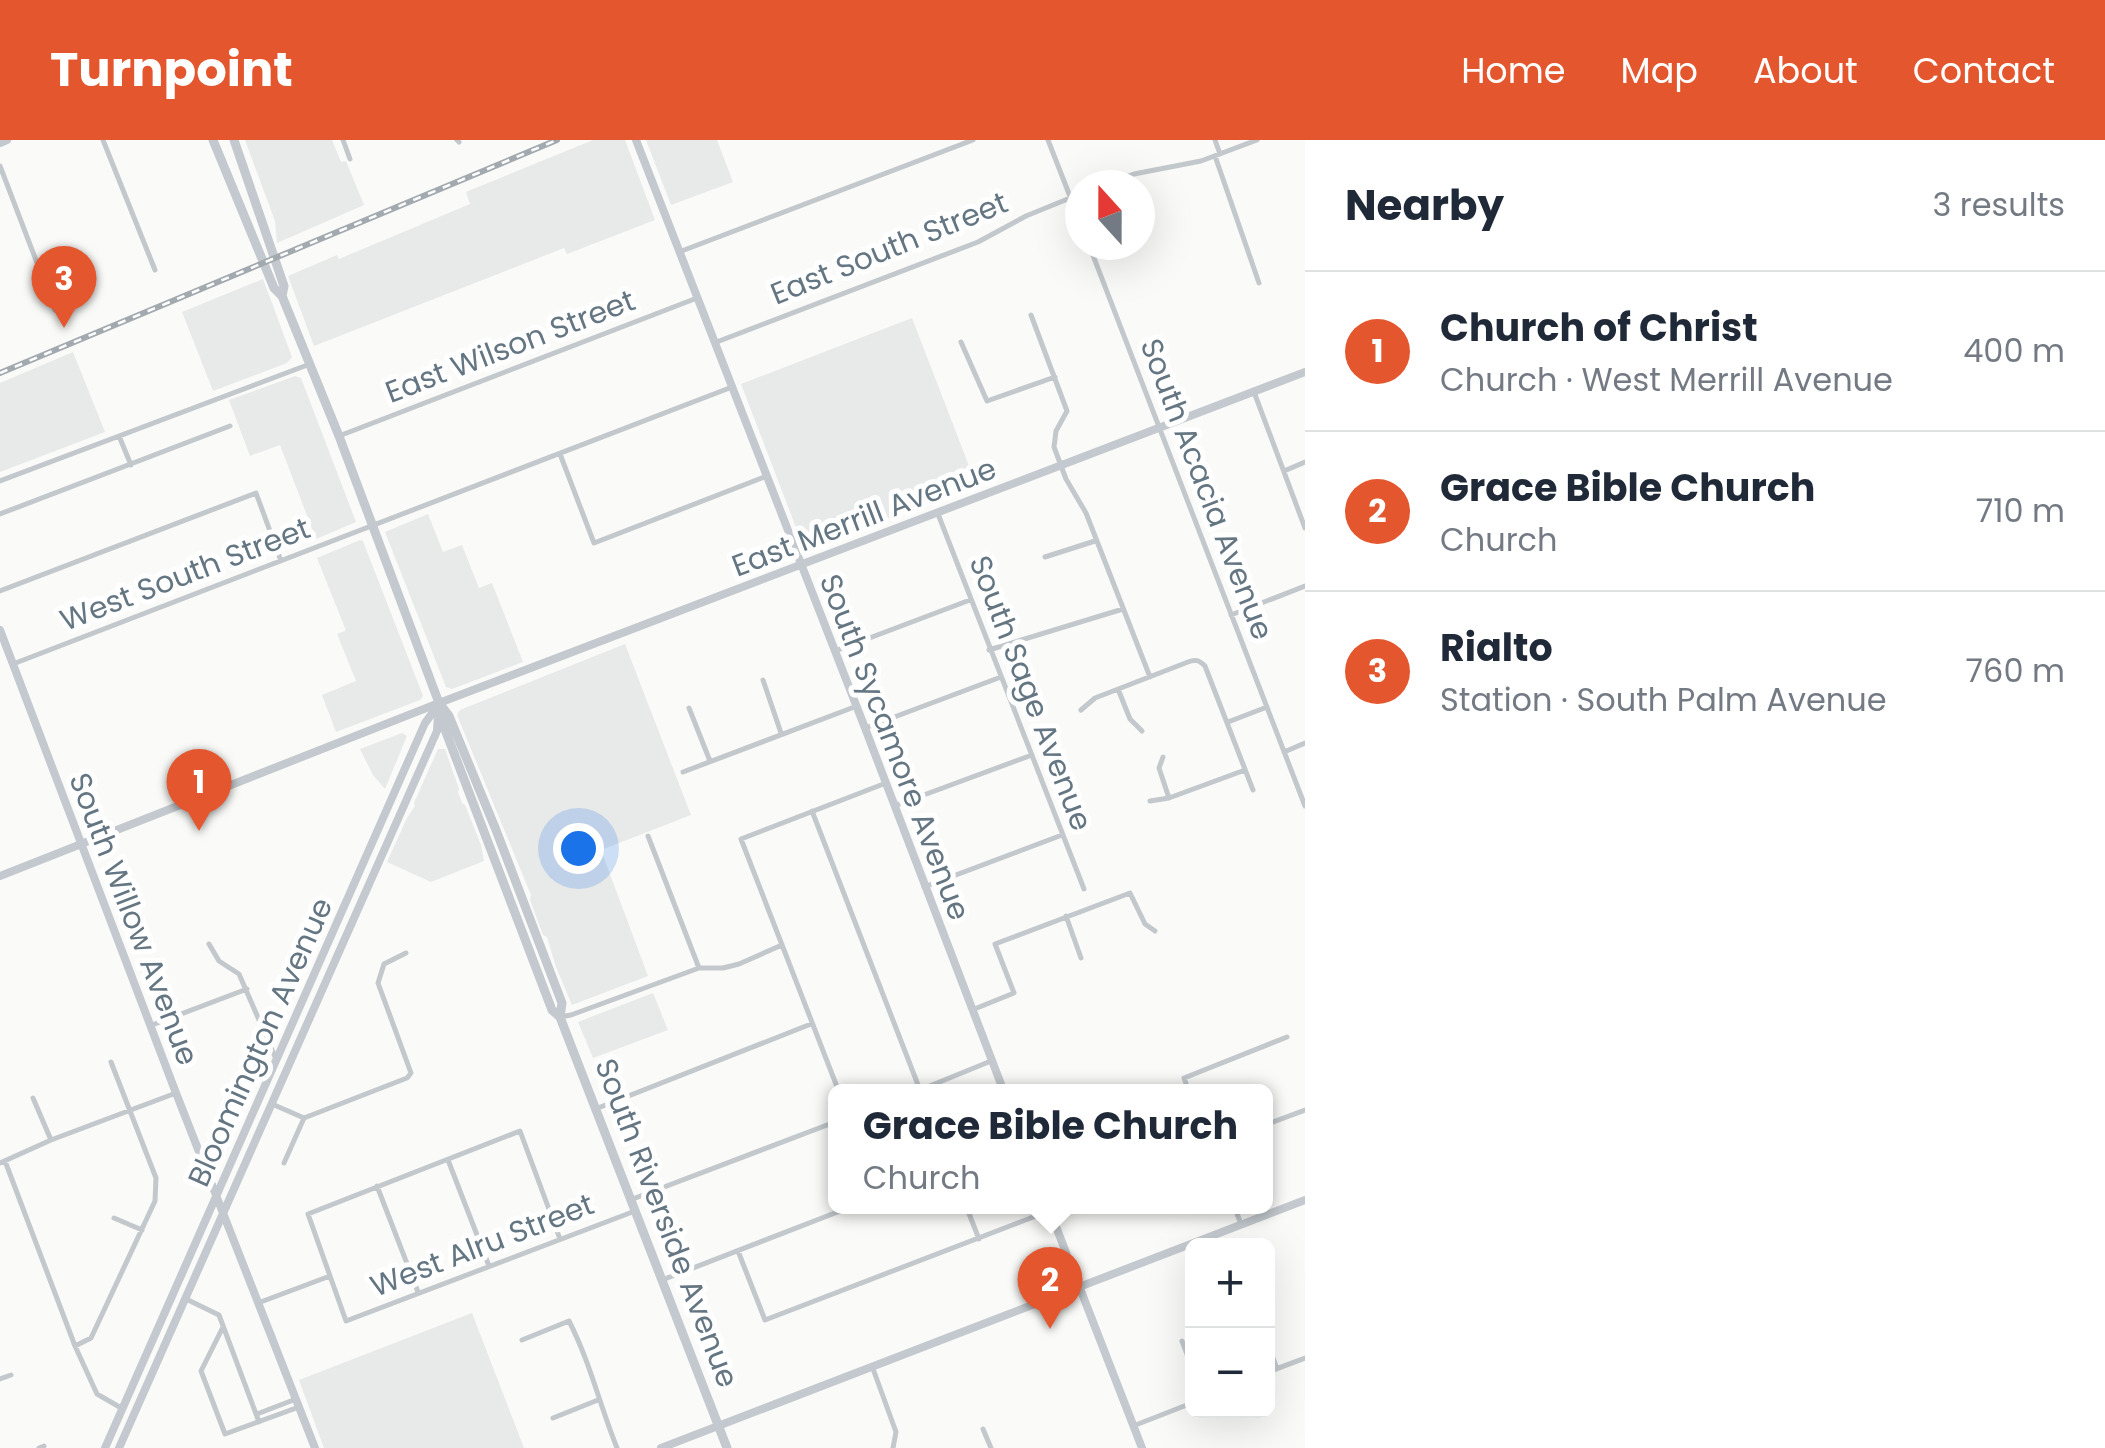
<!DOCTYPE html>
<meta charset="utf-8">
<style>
:root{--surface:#fff;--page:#f6f6f7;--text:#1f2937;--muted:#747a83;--line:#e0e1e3;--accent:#e4572e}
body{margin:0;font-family:Poppins,sans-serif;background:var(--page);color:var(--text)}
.controls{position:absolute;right:30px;bottom:30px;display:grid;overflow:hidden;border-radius:15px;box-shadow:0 10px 40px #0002}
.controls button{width:90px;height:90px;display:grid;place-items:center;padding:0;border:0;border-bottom:2px solid var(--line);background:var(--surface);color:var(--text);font:50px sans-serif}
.compass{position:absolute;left:1065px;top:30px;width:90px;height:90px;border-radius:50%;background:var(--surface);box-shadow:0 10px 40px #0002;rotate:339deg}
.you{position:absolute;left:578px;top:708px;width:35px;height:35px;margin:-25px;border:8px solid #fff;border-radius:50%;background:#1a73e8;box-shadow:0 0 0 15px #1a73e833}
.badge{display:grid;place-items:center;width:65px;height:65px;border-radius:50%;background:var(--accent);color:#fff;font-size:32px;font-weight:700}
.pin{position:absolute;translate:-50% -82px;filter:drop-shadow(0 2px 5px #0008)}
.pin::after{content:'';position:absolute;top:52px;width:35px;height:30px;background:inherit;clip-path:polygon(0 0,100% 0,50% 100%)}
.popup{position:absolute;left:828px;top:944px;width:445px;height:130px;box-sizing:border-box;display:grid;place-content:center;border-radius:15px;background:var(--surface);filter:drop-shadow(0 2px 8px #0005);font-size:32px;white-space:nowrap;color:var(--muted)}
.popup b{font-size:38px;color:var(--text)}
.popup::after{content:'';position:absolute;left:50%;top:100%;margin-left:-20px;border:20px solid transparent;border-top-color:var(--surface)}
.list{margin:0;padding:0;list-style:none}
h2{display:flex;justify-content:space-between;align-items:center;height:130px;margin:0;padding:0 40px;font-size:42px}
h2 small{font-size:32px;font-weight:400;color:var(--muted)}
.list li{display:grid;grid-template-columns:65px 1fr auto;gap:30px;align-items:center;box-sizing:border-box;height:160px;padding:0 40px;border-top:2px solid var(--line)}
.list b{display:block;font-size:38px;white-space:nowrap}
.list p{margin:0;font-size:32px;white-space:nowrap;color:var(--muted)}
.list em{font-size:32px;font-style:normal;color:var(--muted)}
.map{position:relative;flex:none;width:1305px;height:1308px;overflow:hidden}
header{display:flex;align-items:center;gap:60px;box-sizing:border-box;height:140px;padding:0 50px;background:var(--accent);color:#fff}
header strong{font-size:48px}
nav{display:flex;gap:55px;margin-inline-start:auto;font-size:35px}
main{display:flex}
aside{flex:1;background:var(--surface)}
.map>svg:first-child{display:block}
</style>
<header>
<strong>Turnpoint</strong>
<nav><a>Home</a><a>Map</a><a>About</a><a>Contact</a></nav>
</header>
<main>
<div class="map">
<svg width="1305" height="1308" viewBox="0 0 1305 1308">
<rect width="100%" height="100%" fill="#fafaf8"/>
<path fill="#e8e9e9" d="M245 0H332L341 22 346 21 364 65 277 103 275 81Z
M593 0H625L655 80 567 114 564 108 314 206 288 136 337 115 339 119 470 64 466 52Z
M646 0H717L733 42 671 65Z
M263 139 292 217 287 223 213 251 182 172Z
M912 178 976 344 805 411 741 244Z
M73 212 105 292 0 332V243Z
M295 236 301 238 356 382 316 399 280 305 250 316 229 260Z
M428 374 443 412 462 405 479 448 492 443 523 522 452 549 446 547 385 392Z
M360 400 363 401 423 556 420 560 336 592 322 555 356 541 337 494 345 491V488L317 418Z
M625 504 691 675 601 710 648 836 572 865 556 827 547 797 543 795 530 760 531 755 457 575 460 570Z
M402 593 407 596 385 649 373 635 360 609Z
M438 609H445L459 649 458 652 462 663 465 665 481 705 484 721 431 742 387 722 407 678 415 666 414 663Z
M653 853 668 890 593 918 578 882Z
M472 1173 524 1308H324L299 1240Z"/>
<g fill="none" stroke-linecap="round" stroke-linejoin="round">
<path stroke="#c3c8cc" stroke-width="5" d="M103 0 155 130
M343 0 350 19
M457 0 459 2
M1048 0 1080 82
M1215 0 1220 14
M1215 16 1259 143
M0 26 55 170
M1103 45 1134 34 1201 21 1257 0
M1089 105 1305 666
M679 112 973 0
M1031 175 1067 271 1056 291 1054 307 1066 339 1086 373 1150 537
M961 202 987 261 1055 237
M714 203 978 102 1026 76 1080 54
M1254 252 1305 388
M119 296 131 325
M339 296 697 158
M560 314 594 403 767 336
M1284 331 1305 322
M0 341 310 224
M0 374 230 286
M938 374 1084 749
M1045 417 1095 401
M0 451 256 353 281 421
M1231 475 1305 446
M989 510 1123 469
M835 511 970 460
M13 524 732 247
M763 540 781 593
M1118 549 1130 579 1142 591
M689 568 710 621
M1081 570 1095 558 1188 522C1195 519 1199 520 1205 526L1253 650
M1228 582 1267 567
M865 588 1001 537
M1284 612 1305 603
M1163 617 1159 628 1169 658
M683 632 857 566
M1150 661 1169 658 1245 630
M894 666 1032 615
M812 671 920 950
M648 696 699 828
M924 747 1062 695
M1066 776 1081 818
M209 804 219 821 239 834 276 919
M972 870 1014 853 995 804 1130 753 1145 784 1155 791
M560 877 571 875 699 828H723L739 824 782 805
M152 885 247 849
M839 952 741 699 886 643
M915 952 991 921
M1189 952 1184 938 1287 897
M33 958 51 1000
M272 964 304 978
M598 968 811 884
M1265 985 1305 970
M448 1020 489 1126
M5 1021 75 1206 97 1254 123 1269
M0 1023 51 1000 176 953
M284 1023 304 978 407 938 411 933 378 843 384 824 406 813
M377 1046 418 1152
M630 1060 835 982
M966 1066 979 1099
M1234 1066 1241 1084
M114 1078 142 1090
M560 1099 520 991 308 1074 346 1181 635 1071
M738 1111 765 1180 1062 1066
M662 1140 853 1066
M186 1159 219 1175 259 1282
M258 1163 330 1136
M223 1187 201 1231 225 1294 299 1267
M522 1200 569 1181C590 1222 600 1266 617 1308
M1182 1201 1192 1227
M1268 1204 1277 1229
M75 1206 91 1198 155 1061 156 1038 111 922
M872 1226 896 1292 893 1308
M1268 1232 1305 1218
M0 1239 11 1235
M257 1274 296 1259
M553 1278 598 1260
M1133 1286 1192 1263
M983 1289 991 1308
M39 1308 44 1306"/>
<path stroke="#c3c9ce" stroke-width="8" d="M636 0 865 588 1004 952
M0 3 7 0
M0 490 176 953 315 1308
M0 736 439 563 1305 232
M1048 1066 1142 1308
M105 1308 425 583 437 567
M119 1308 437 591 438 575
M661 1308 1305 1060"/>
<path stroke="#c3c9ce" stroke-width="9" d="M213 0 274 148 282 156 339 296 439 563 441 579 552 870 560 877 727 1308
M234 0 284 146 282 156
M440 564 449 576 496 690 562 863 560 877"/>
<g stroke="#a2aab0" stroke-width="6">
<path id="rail" d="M0 233 557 0"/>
</g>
<use href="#rail" stroke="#fff" stroke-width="2.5" stroke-dasharray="8" stroke-linecap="butt"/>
</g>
<g text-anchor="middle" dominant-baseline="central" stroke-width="10" stroke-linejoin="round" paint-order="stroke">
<g font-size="30" fill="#657683" stroke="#fff">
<text transform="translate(889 108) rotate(-22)">East South Street</text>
<text transform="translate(510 206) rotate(-21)">East Wilson Street</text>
<text transform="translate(1207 349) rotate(69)">South Acacia Avenue</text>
<text transform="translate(864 377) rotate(-21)">East Merrill Avenue</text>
<text transform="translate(185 434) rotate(-21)">West South Street</text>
<text transform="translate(1031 553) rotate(69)">South Sage Avenue</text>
<text transform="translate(895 607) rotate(69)">South Sycamore Avenue</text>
<text transform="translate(134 779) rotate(69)">South Willow Avenue</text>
<text transform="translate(260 902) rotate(-66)">Bloomington Avenue</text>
<text transform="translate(667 1083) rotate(69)">South Riverside Avenue</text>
<text transform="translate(482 1105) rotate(-21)">West Alru Street</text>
</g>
</g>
</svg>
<div class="controls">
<button>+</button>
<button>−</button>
</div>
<svg class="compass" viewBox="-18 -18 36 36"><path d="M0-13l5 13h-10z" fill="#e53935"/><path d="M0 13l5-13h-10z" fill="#747a83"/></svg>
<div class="you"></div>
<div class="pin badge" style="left:199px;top:691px">1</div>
<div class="pin badge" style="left:1050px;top:1189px">2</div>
<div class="popup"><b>Grace Bible Church</b>Church</div>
<div class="pin badge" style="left:64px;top:188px">3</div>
</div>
<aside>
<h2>Nearby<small>3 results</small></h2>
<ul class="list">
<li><span class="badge">1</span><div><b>Church of Christ</b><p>Church · West Merrill Avenue</p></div><em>400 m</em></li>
<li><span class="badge">2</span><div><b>Grace Bible Church</b><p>Church</p></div><em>710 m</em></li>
<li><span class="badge">3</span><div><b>Rialto</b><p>Station · South Palm Avenue</p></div><em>760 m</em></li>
</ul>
</aside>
</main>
